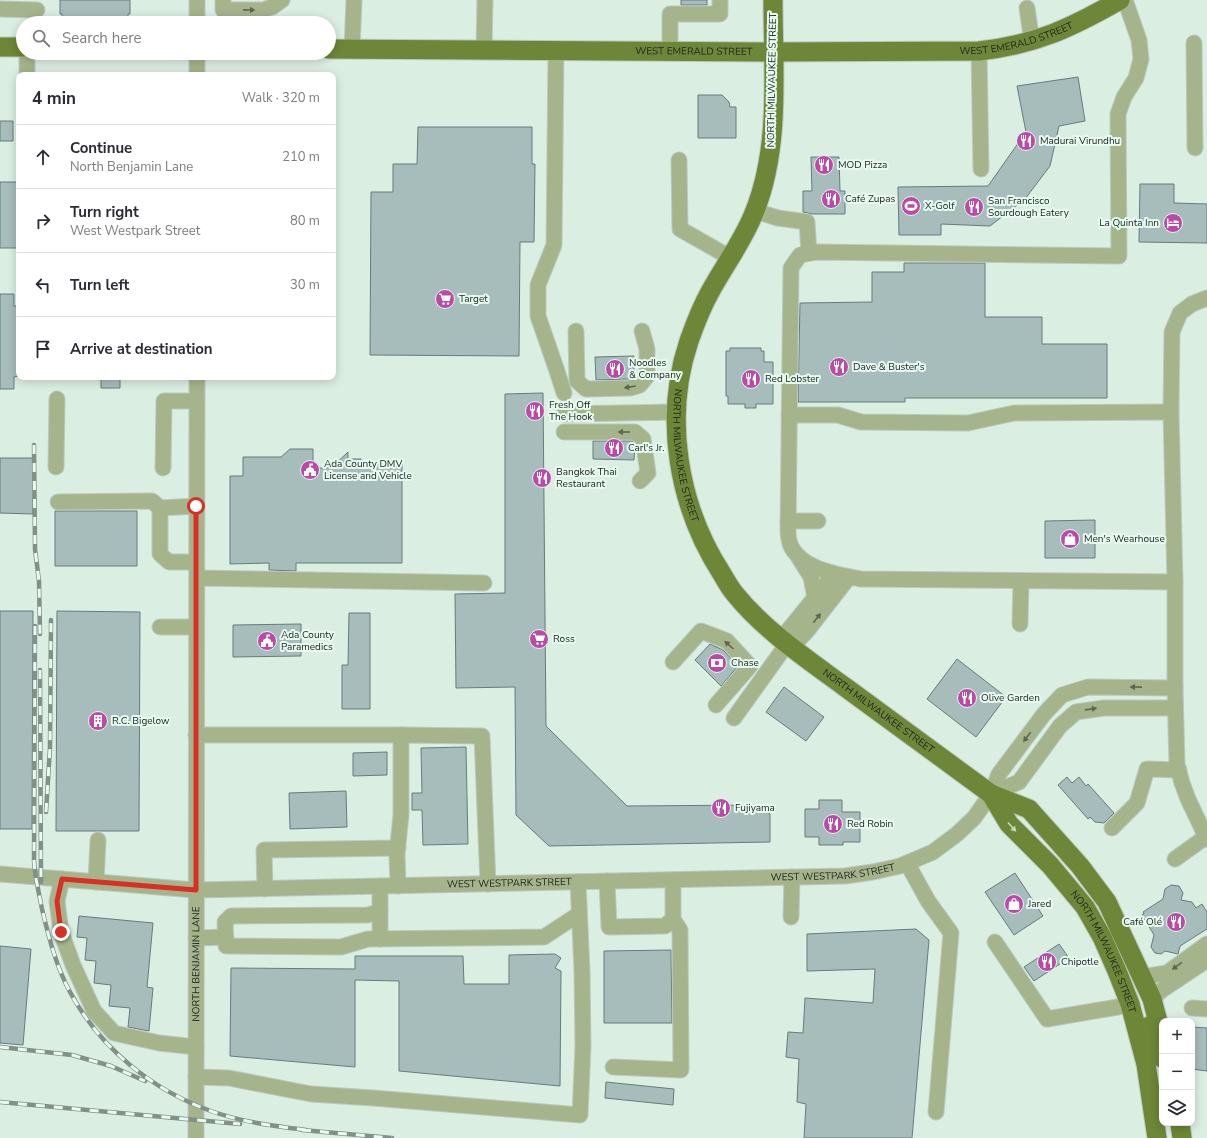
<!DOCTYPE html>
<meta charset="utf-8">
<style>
:root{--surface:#fff;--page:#f2f2f3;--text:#2b2b33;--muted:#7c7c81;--line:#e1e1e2}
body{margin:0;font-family:"Nunito Sans",sans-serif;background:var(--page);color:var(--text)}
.controls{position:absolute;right:12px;bottom:12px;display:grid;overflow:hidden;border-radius:8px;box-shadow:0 2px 10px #0003}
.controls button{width:36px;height:36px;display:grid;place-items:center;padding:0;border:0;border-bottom:1px solid var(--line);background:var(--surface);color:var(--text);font:20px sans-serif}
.stop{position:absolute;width:12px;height:12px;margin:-9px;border:3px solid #d93025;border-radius:50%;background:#fff}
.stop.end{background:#d93025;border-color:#fff;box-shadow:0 1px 4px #0008}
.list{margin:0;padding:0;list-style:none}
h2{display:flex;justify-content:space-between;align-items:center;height:52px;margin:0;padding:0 16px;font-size:17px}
h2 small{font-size:13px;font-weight:400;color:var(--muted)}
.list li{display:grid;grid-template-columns:26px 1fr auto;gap:12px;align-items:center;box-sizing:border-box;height:64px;padding:0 16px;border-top:1px solid var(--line)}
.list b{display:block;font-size:15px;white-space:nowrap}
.list p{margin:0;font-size:13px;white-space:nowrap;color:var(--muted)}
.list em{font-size:13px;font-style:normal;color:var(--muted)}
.icon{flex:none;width:22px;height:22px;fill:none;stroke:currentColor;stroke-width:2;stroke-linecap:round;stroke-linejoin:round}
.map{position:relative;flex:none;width:1207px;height:1138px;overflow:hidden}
.search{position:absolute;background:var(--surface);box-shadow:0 2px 10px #0003;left:16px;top:16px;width:320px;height:44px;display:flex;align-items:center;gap:10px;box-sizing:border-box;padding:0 14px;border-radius:22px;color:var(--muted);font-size:15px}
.panel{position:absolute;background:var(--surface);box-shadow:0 2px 10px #0003;left:16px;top:72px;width:320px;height:308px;border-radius:8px}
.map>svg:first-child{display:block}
</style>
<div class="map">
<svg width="1207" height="1138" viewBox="0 0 1207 1138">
<rect width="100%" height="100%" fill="#dbeee2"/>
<path fill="#a6bdbc" stroke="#667c7b" d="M60 0H130V14H128V18H62V14H60Z
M681 0H707V5H681Z
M1078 77 1085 121 1059 126 1050 166 1025 199 990 226 941 224V235H899L898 187 988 186 1026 132 1017 86Z
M698 95H722L729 102 730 107H736V138H698Z
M0 121H13V141H0Z
M418 127H532V164H535L534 242H520L519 356 370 355 371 192H393V164H417Z
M811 157H839L840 191H845V214H812L803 212V191H812Z
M0 182H19V248H0Z
M1140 184H1174V203L1207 204V243L1139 242Z
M904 263H985V317H1042V344H1107V398H905V402H798L800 303 872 302V272H904Z
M0 294H14V306H18L19 365H18V376L14 377V389H0Z
M730 348H761V351H764V362H773V404H756V408H745V404H728V396H726V351H730Z
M634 356V377L629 379 596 380 595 357Z
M101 377H120V388H101Z
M543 393 546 726 627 806 758 805 770 814V842L549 846 516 815 515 687 456 688 455 594 505 593V394Z
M593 441H632L635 444 634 460 593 459Z
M290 449H313V465H318V468H331L348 452V459H361V465L402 464V563H296V571L269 570V563L230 564V476H243V457H281Z
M0 458H34L33 514 0 513Z
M55 511H137V566H55Z
M1095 520V558H1045V521Z
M0 611H33L32 829H0Z
M57 611 140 612 139 831H56Z
M349 613H370V709H342V665H348Z
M301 624V656L233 657V625Z
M710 644 723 650 738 666 721 686 695 660Z
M957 659 1006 697 976 737 927 699Z
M784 687 824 717 806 741 766 712Z
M466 747 468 844 423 845 422 810H412V793H422L421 748Z
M387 752V775L353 776V753Z
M1067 777 1072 783 1079 777 1086 786 1088 784 1114 813 1104 823 1095 822 1090 817 1088 819 1058 785Z
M346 791 347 827 290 829 289 793Z
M819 800H842V812H860V842H843V845H819V837H805V809H819Z
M1015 873 1043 916 1014 935 985 892Z
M1171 885 1179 886 1183 893 1181 900 1192 902 1196 908 1202 904 1207 912V929L1180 946 1178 954 1165 951 1161 954 1155 953 1151 947 1154 935 1142 915 1144 914 1143 912 1163 899 1165 889Z
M79 916 153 923 147 987 153 988 149 1031 128 1027 130 1008 109 1006 111 985 94 983 96 961 85 960 87 938 77 937Z
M916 929 929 940 912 1138H804L806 1104 797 1102 799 1059 786 1057 788 1032 803 1033 805 998 873 1003 875 969 807 971V934Z
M1059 944 1069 958 1034 981 1024 967Z
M0 946 31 949 23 1045 0 1043Z
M671 950 672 1023H604V951Z
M555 954 561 958 555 968 561 971 560 1086 399 1071V981L355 980V1067L230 1056 231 968 355 969V956H463L464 984H509V955Z
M1192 1027 1207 1028V1071L1192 1069Z
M606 1082 674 1089 673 1105 605 1098Z"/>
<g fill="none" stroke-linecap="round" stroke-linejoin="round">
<g stroke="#b9cac0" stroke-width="17">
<g id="minor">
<path d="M197 0V23"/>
<path d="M223 0V10H263L272 7 282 0"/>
<path d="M1125 0 1139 40 1141 59 1136 78 1124 97 1118 114 1119 256 817 252 800 255 791 268 788 531C788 535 789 540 790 544 800 569 838 575 861 579L1175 582"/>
<path d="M1027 8 1032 42"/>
<path d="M0 9 37 10"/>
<path d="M1194 43 1195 148"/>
<path d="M352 49 354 0"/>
<path d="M484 50 485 0"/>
<path d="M556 50 554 245 538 285V316L557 371 564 393"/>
<path d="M670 51V14H720V0"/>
<path d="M979 51 981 169"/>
<path d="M197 53V75"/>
<path d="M27 75V53"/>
<path d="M679 160 680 229 731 258"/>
<path d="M755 211 778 218 807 222 809 253"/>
<path d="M1207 298 1192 304 1180 313 1172 332 1171 412 1175 582V688L1177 764 1182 783 1188 799 1207 839"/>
<path d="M576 331 577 381 586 389 630 388 640 385 647 376V349L642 331"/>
<path d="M564 414 677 412"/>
<path d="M789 415H838L861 422 968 423 1014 413 1171 412"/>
<path d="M564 432H635L643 439 648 473 640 481"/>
<path d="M56 467 57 399"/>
<path d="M163 468 164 401H196"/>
<path d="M58 502 152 501 160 508 196 506"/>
<path d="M160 508V554L169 562H196"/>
<path d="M788 521H818"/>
<path d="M799 558 811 577 815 598"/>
<path d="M197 578 484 583"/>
<path d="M1020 624 1021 581"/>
<path d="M160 627H196"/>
<path d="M781 639 834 574"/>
<path d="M791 648 807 631 849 577"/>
<path d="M673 662 701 631 727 641 750 666 716 705"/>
<path d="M734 718 787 644"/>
<path d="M196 735H401"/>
<path d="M991 794 1019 782 1060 726 1076 712 1104 708H1175"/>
<path d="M1112 828 1137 803 1147 769 1179 770"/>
<path d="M1175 859 1207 836"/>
<path d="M907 863 928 901 951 933 936 1112"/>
<path id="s1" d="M0 874 195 890 845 876 873 872 900 866 933 852 957 834 974 818 991 794 999 774 1044 714 1062 695 1088 687 1175 688"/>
<path d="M62 879 57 901 61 932 73 965 94 1011 114 1033 159 1043 196 1047"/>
<path d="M607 881 609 927 665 926 673 919V880"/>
<path d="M96 882 98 840"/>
<path d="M380 886V911L368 915 231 916 225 922 226 946 341 947 368 939 544 937 579 914"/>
<path d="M398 886 397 854 401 815V735L482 736 488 884"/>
<path d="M265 889 264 850 398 848"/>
<path d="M380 911V939"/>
<path d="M791 917 792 877"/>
<path d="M196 938 226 937"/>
<path d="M995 942 1047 1019 1118 1007 1130 1004"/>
<path d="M1142 977 1167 973 1207 944"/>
<path d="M1152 999 1162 990 1207 960"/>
<path d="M1192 1008 1207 1009"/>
<path d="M613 1067 681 1070 680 930 673 919"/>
<path d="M196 1077 229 1078 311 1094 373 1098 580 1115 583 1046 582 971 578 882"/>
<path id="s2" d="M196 1138 197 377"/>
</g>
</g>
<g stroke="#b9cac0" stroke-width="21">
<g id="major">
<path id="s3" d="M773 0C773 70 781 147 754 213 743 241 724 266 710 292 701 308 695 324 689 341 663 418 678 506 722 574 726 581 730 588 735 594 765 631 807 659 845 687 893 722 942 758 991 794L1029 809 1080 866 1107 902 1152 999 1162 1037"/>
<path d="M0 47H23"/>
<path id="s4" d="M329 49 773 52 979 51C1035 45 1071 28 1120 0"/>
<path id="s5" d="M991 794 1009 824 1050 865 1085 907 1102 937 1117 971 1130 1004 1146 1064 1157 1138"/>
<path d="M1149 1026 1162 1058"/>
<path d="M1180 1123 1182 1138"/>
</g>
</g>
<use href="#minor" stroke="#a5b48b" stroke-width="15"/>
<use href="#major" stroke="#6d8637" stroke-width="19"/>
<g stroke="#839088" stroke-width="4.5">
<path id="rail" d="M34 445 35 549 39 581 40 634
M35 626 34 861C35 878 39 893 42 909 49 938 56 966 70 992 100 1048 152 1090 211 1111 241 1122 274 1126 306 1130
M40 670 41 882
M46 812 50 748 51 620
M0 1047 72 1055 111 1066 145 1081
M0 1102 240 1124
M302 1130 392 1138"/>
</g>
<use href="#rail" stroke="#e8fbf0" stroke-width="3" stroke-dasharray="9" stroke-linecap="butt"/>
</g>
<defs><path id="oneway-solid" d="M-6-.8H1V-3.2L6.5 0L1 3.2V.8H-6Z"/></defs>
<g fill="#5c6652">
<use href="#oneway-solid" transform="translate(249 10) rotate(1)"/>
<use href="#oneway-solid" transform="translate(630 387) rotate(171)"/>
<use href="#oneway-solid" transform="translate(624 432) rotate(180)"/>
<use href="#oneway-solid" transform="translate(817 618) rotate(-52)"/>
<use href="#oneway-solid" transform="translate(729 645) rotate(-138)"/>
<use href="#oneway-solid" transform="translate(1136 687) rotate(-179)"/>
<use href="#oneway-solid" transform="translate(1091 709) rotate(-8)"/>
<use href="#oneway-solid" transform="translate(1027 737) rotate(127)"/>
<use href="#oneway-solid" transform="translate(1177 966) rotate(144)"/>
</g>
<use fill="#c3d8b8" href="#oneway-solid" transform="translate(1012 827) rotate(48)"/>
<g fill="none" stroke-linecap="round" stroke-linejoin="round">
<path stroke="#d93025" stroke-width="5" d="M61 932 57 901 62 879 196 890V506"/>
</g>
<defs>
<g id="restaurant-disc" transform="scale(1)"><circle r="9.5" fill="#ba4aa8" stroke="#e8fbf0"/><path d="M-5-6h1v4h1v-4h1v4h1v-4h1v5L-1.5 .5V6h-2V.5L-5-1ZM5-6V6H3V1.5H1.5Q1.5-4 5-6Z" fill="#fff"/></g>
<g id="stadium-disc" transform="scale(1)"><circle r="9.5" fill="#ba4aa8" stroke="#e8fbf0"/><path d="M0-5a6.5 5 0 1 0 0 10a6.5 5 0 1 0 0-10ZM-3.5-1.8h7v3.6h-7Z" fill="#fff"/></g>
<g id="hotel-disc" transform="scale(1)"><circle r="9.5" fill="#ba4aa8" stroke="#e8fbf0"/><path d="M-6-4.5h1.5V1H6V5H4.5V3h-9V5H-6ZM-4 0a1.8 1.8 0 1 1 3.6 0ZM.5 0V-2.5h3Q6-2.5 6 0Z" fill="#fff"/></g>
<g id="supermarket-disc" transform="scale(1)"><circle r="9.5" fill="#ba4aa8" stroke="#e8fbf0"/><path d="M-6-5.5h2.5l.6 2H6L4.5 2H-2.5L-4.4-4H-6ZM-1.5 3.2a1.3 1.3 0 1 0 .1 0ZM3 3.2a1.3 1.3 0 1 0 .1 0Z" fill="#fff"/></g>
<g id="civic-disc" transform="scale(1)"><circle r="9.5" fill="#ba4aa8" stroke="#e8fbf0"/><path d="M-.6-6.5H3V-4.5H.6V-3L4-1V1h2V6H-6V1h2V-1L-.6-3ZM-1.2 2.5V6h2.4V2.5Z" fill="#fff"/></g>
<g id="shop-disc" transform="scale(1)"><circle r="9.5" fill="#ba4aa8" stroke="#e8fbf0"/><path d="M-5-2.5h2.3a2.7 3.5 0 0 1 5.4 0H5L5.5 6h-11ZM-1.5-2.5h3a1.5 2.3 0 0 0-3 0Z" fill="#fff"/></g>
<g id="bank-disc" transform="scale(1)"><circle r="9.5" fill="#ba4aa8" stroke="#e8fbf0"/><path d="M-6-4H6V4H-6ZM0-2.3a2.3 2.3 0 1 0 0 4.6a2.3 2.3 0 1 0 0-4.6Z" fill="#fff"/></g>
<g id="building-disc" transform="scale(1)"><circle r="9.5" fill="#ba4aa8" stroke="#e8fbf0"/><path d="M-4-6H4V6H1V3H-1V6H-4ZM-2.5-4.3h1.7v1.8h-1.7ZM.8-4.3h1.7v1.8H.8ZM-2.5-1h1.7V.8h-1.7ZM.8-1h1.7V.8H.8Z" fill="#fff"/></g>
</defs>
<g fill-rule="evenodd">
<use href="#restaurant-disc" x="1026" y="141"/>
<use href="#restaurant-disc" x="824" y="165"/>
<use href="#restaurant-disc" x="831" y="199"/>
<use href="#stadium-disc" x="911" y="206"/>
<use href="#restaurant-disc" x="974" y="207"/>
<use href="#hotel-disc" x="1173" y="223"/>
<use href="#supermarket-disc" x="445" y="299"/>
<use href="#restaurant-disc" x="839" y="367"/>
<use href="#restaurant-disc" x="615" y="369"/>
<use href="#restaurant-disc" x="751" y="379"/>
<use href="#restaurant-disc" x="535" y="411"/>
<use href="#restaurant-disc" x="614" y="448"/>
<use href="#civic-disc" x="310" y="470"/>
<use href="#restaurant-disc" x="542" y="478"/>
<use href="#shop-disc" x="1070" y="539"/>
<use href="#supermarket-disc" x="539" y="639"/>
<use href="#civic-disc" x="267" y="641"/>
<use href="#bank-disc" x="717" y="663"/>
<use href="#restaurant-disc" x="967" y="698"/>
<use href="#building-disc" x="98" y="721"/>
<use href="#restaurant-disc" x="721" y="808"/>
<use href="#restaurant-disc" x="833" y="824"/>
<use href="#shop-disc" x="1014" y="904"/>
<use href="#restaurant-disc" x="1176" y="922"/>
<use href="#restaurant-disc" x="1047" y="962"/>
</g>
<g text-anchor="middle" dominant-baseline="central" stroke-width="4" stroke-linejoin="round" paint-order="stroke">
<g font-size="10" fill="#202723" stroke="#e8fbf0">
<text stroke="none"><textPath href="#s4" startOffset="689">WEST EMERALD STREET</textPath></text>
<text stroke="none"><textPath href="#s4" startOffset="365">WEST EMERALD STREET</textPath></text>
<text transform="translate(772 80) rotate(-89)">NORTH MILWAUKEE STREET</text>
<text stroke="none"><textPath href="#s3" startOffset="476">NORTH MILWAUKEE STREET</textPath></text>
<text stroke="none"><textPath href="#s3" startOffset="812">NORTH MILWAUKEE STREET</textPath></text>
<text stroke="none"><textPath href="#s1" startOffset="834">WEST WESTPARK STREET</textPath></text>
<text stroke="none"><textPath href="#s1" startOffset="510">WEST WESTPARK STREET</textPath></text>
<text stroke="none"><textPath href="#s5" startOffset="196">NORTH MILWAUKEE STREET</textPath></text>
<text stroke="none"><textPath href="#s2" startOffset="174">NORTH BENJAMIN LANE</textPath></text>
</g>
<g font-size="10" fill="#202723" stroke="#e8fbf0" text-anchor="start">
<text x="1040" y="141">Madurai Virundhu</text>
<text x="838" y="165">MOD Pizza</text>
<text x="845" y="199">Café Zupas</text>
<text x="988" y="201">San Francisco<tspan x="988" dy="12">Sourdough Eatery</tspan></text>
<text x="925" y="206">X-Golf</text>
<text x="1159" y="223" text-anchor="end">La Quinta Inn</text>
<text x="459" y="299">Target</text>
<text x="629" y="363">Noodles<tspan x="629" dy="12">&amp; Company</tspan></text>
<text x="853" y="367">Dave &amp; Buster's</text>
<text x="765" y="379">Red Lobster</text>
<text x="549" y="405">Fresh Off<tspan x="549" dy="12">The Hook</tspan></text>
<text x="628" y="448">Carl's Jr.</text>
<text x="324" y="464">Ada County DMV<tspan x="324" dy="12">License and Vehicle</tspan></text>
<text x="556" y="472">Bangkok Thai<tspan x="556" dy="12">Restaurant</tspan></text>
<text x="1084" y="539">Men's Wearhouse</text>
<text x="281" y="635">Ada County<tspan x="281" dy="12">Paramedics</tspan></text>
<text x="553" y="639">Ross</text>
<text x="731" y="663">Chase</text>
<text x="981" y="698">Olive Garden</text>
<text x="112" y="721">R.C. Bigelow</text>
<text x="735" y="808">Fujiyama</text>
<text x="847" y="824">Red Robin</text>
<text x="1028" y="904">Jared</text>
<text x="1162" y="922" text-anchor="end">Café Olé</text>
<text x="1061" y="962">Chipotle</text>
</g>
</g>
</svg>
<div class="controls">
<button>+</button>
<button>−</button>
<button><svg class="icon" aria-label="layers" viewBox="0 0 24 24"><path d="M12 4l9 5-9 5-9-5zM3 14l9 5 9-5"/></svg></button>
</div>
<div class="stop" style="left:196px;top:506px"></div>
<div class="stop end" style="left:61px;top:932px"></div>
<div class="search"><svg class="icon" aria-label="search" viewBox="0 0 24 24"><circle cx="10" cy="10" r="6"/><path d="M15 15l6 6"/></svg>Search here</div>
<section class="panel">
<h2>4 min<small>Walk · 320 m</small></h2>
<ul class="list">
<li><svg class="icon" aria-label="ahead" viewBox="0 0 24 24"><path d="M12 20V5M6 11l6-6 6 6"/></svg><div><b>Continue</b><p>North Benjamin Lane</p></div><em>210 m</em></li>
<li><svg class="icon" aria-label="right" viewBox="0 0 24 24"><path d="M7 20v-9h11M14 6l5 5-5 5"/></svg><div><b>Turn right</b><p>West Westpark Street</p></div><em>80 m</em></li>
<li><svg class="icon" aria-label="left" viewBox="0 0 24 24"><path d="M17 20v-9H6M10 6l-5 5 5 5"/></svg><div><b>Turn left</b></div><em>30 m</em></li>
<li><svg class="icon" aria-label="arrive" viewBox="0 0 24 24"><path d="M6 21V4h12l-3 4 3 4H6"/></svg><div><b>Arrive at destination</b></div></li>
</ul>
</section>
</div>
